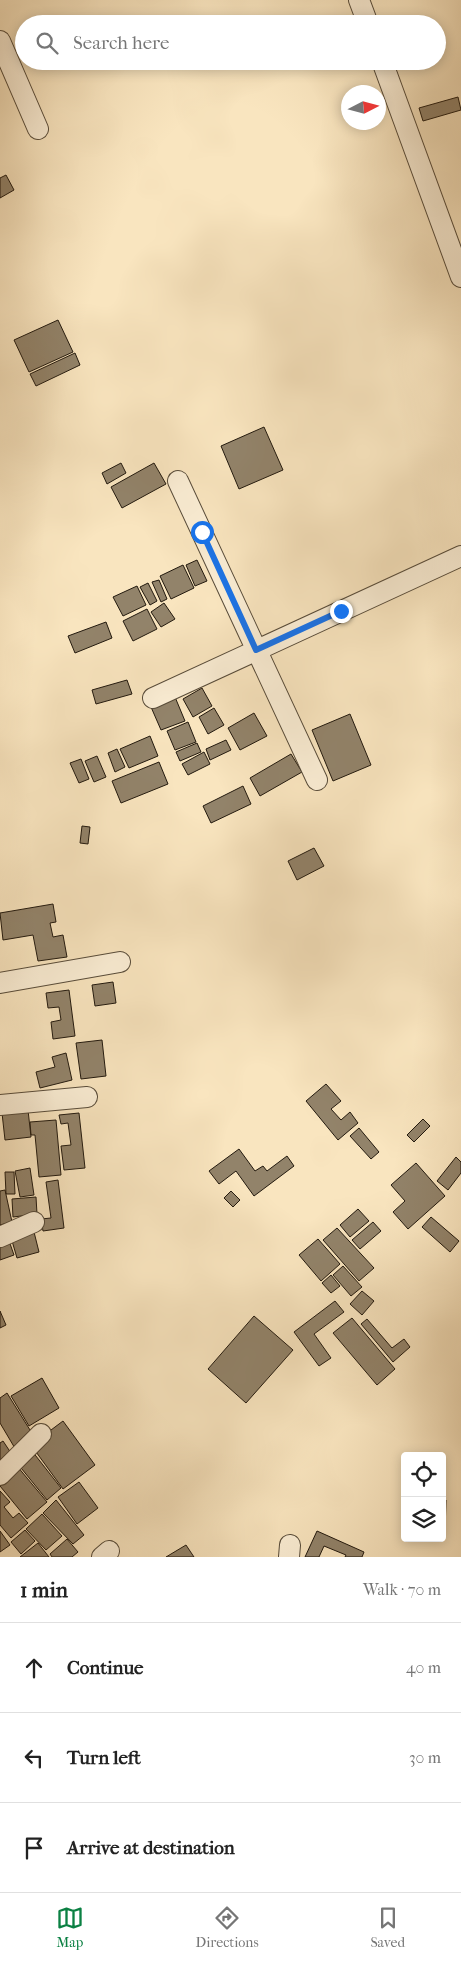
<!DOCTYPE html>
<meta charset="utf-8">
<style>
:root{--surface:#fff;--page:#f2f2f2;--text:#222;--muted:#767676;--line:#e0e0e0;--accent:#0b8043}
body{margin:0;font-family:"IM FELL French Canon",serif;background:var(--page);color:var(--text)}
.controls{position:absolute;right:15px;bottom:15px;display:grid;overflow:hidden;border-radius:5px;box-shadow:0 2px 12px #0003}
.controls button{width:45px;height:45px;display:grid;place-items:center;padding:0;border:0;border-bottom:1px solid var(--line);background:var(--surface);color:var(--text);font:25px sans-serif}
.compass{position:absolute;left:341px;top:85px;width:45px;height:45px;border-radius:50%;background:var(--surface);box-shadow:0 2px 12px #0003;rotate:84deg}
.stop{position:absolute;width:15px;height:15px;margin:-11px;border:4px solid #1a73e8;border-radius:50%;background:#fff}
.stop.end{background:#1a73e8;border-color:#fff;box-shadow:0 1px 5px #0008}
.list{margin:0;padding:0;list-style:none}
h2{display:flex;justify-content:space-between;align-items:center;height:65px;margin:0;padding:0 20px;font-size:21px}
h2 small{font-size:16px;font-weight:400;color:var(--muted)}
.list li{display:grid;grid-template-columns:32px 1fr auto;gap:15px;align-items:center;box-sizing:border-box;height:90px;padding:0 20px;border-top:1px solid var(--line)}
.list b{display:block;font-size:19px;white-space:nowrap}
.list em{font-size:16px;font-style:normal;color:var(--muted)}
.icon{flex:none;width:28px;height:28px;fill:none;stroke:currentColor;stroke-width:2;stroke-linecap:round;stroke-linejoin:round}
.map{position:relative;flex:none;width:461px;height:1557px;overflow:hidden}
.search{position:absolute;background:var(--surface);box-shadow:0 2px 12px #0003;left:15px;right:15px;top:15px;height:55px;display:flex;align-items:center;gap:12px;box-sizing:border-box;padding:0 18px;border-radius:28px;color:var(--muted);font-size:19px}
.sheet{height:335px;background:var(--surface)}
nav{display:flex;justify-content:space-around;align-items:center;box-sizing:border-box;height:70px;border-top:1px solid var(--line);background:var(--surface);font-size:14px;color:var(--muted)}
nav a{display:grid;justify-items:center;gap:2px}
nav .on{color:var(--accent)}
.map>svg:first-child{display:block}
</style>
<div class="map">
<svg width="461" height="1557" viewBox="0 0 461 1557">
<rect width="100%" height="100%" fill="#f9e5bf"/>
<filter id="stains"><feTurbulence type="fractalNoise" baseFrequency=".004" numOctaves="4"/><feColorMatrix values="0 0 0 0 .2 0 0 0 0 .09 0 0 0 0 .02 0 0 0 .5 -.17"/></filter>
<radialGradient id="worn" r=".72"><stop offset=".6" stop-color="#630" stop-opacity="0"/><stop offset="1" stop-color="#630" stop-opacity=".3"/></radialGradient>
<path fill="#92836a" stroke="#22190e" d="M458 97 461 110 423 121 419 108Z
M6 175 14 190 0 198V178Z
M58 320 73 352 29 372 14 340Z
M75 353 80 365 36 386 30 374Z
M264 427 283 470 239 489 221 446Z
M121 463 126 473 107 484 102 473Z
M154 463 166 484 122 508 111 487Z
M197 560 207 581 195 586 186 565Z
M183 565 194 588 171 599 160 576Z
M159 580 167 599 161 602 152 582Z
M148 583 157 601 150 605 140 587Z
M137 586 146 605 123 616 113 597Z
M164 603 175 619 161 627 151 612Z
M147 609 157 629 133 641 123 621Z
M106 622 112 638 75 653 68 636Z
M127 680 132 694 96 704 92 690Z
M202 688 212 706 193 717 183 699Z
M175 697 185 721 161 730 151 707Z
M214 708 224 725 208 734 199 717Z
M254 713 267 736 240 750 228 728Z
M350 714 371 765 333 781 312 730Z
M188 722 196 742 175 750 167 731Z
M150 736 158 756 129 768 120 749Z
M226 740 231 750 210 760 206 749Z
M197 743 201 752 180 761 176 752Z
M117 749 125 767 115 772 108 753Z
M204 752 210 764 188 775 182 764Z
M291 754 302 772 260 796 250 778Z
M97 756 106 777 94 782 85 761Z
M81 759 89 779 79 783 70 763Z
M159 762 168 784 121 803 112 781Z
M243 786 251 804 211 823 203 806Z
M82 826 90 827 88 844 80 843Z
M314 848 324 866 297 880 288 861Z
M53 904 56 922 50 923 53 937 63 935 67 957 38 961 33 935 3 940 0 913Z
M113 982 116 1003 95 1006 92 985Z
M69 990 75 1036 53 1039 51 1022 61 1020 59 1007 48 1008 46 993Z
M102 1040 106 1076 81 1079 76 1043Z
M66 1053 72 1080 40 1088 36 1072 55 1067 52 1057Z
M326 1084 341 1101 331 1109 341 1120 350 1112 358 1123 338 1140 306 1101Z
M28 1110 31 1137 5 1140 2 1113Z
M79 1113 85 1168 64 1170 61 1146 71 1145 68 1123 61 1124 59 1115Z
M423 1119 430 1126 414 1142 407 1135Z
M56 1120 61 1175 39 1177 35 1135H31L30 1122Z
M359 1128 379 1152 371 1159 350 1136Z
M239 1149 255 1171 263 1166 267 1171 287 1156 294 1166 254 1196 236 1171 219 1184 209 1171Z
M456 1157 461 1162V1173L448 1190 437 1181Z
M416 1163 445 1196 408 1229 393 1212 405 1201 391 1185Z
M30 1168 34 1195 20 1197 15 1171Z
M5 1172H14L15 1194H6Z
M58 1180 64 1228 43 1231 41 1219 51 1218 46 1182Z
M5 1190 12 1222 0 1225V1191Z
M231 1191 240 1200 233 1207 224 1198Z
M36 1197 37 1214 13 1217 12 1199Z
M358 1209 369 1221 350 1237 340 1225Z
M431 1217 459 1241 450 1252 422 1227Z
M373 1222 381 1231 360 1249 352 1240Z
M33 1228 39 1252 17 1258 10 1234Z
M337 1228 374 1268 359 1281 323 1240Z
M8 1238 14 1255 0 1260V1240Z
M318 1239 340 1264 321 1281 299 1255Z
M343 1266 362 1287 351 1296 333 1275Z
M331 1275 340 1286 331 1293 322 1283Z
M362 1291 374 1301 362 1315 350 1304Z
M335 1301 344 1312 314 1334 331 1358 319 1366 294 1332Z
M0 1311 6 1325 0 1328Z
M254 1316 293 1350 246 1403 208 1369Z
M352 1318 395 1369 377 1385 333 1333Z
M367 1319 392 1348 404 1339 410 1347 393 1362 361 1324Z
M42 1378 59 1408 29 1426 11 1396Z
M7 1393 35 1438 16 1450 0 1423V1398Z
M63 1421 95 1465 63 1489 31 1445Z
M3 1441 11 1453 0 1460V1443Z
M32 1451 61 1488 47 1500 17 1463Z
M17 1466 47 1502 27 1519 0 1486V1480Z
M79 1482 98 1508 77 1524 58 1497Z
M0 1491 10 1502 4 1507 13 1518 19 1513 28 1523 11 1538 0 1525Z
M442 1499 446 1500 445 1533H442Z
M56 1500 84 1535 73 1544 43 1513Z
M42 1514 62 1536 46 1550 26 1529Z
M25 1530 35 1541 21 1554 11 1542Z
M0 1531 10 1545 0 1552Z
M317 1531 364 1552 362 1557H345L346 1555 324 1546 319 1557H305Z
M67 1539 78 1552 72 1557H52L50 1554Z
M38 1543 49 1557H20Z
M186 1545 194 1557H166Z"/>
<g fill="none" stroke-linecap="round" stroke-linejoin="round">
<g stroke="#584c3a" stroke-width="22">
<path id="minor" d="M359 0 368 24
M0 41 38 129
M382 61 461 277
M178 481 317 780
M153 698 461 556
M0 983 120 962
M0 1105 87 1097
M0 1237 34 1222
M0 1475 41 1434
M102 1557 109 1551
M289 1557 290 1545"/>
</g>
<use href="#minor" stroke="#fbeed5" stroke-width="20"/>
</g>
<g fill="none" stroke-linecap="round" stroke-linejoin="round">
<path stroke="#1a73e8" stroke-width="6" d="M202 532 256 650 341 611"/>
</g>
<rect width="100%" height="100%" filter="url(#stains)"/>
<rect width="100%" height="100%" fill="url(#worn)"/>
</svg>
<div class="controls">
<button><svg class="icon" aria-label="locate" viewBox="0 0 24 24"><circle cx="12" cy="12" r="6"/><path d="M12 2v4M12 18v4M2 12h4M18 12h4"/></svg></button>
<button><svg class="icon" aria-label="layers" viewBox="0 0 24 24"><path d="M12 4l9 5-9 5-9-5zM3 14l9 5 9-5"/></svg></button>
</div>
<svg class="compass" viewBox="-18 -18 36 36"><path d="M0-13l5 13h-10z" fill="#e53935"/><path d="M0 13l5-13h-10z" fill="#767676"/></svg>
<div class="stop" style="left:202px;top:532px"></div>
<div class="stop end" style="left:341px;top:611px"></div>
<div class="search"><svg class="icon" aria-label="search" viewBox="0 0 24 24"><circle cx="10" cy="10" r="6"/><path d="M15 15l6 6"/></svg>Search here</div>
</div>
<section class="sheet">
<h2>1 min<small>Walk · 70 m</small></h2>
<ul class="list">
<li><svg class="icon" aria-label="ahead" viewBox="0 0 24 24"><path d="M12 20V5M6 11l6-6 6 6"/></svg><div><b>Continue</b></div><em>40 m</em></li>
<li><svg class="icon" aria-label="left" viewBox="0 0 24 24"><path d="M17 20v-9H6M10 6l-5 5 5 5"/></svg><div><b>Turn left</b></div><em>30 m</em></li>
<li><svg class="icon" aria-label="arrive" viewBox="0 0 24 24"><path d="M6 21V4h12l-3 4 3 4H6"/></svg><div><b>Arrive at destination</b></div></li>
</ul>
</section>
<nav>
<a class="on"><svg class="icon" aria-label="map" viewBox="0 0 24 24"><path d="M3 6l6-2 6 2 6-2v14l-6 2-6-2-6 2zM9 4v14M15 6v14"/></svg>Map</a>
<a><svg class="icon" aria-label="directions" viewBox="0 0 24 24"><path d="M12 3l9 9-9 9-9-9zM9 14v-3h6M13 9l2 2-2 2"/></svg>Directions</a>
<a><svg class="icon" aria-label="saved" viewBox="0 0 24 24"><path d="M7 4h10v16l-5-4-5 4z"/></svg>Saved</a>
</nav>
